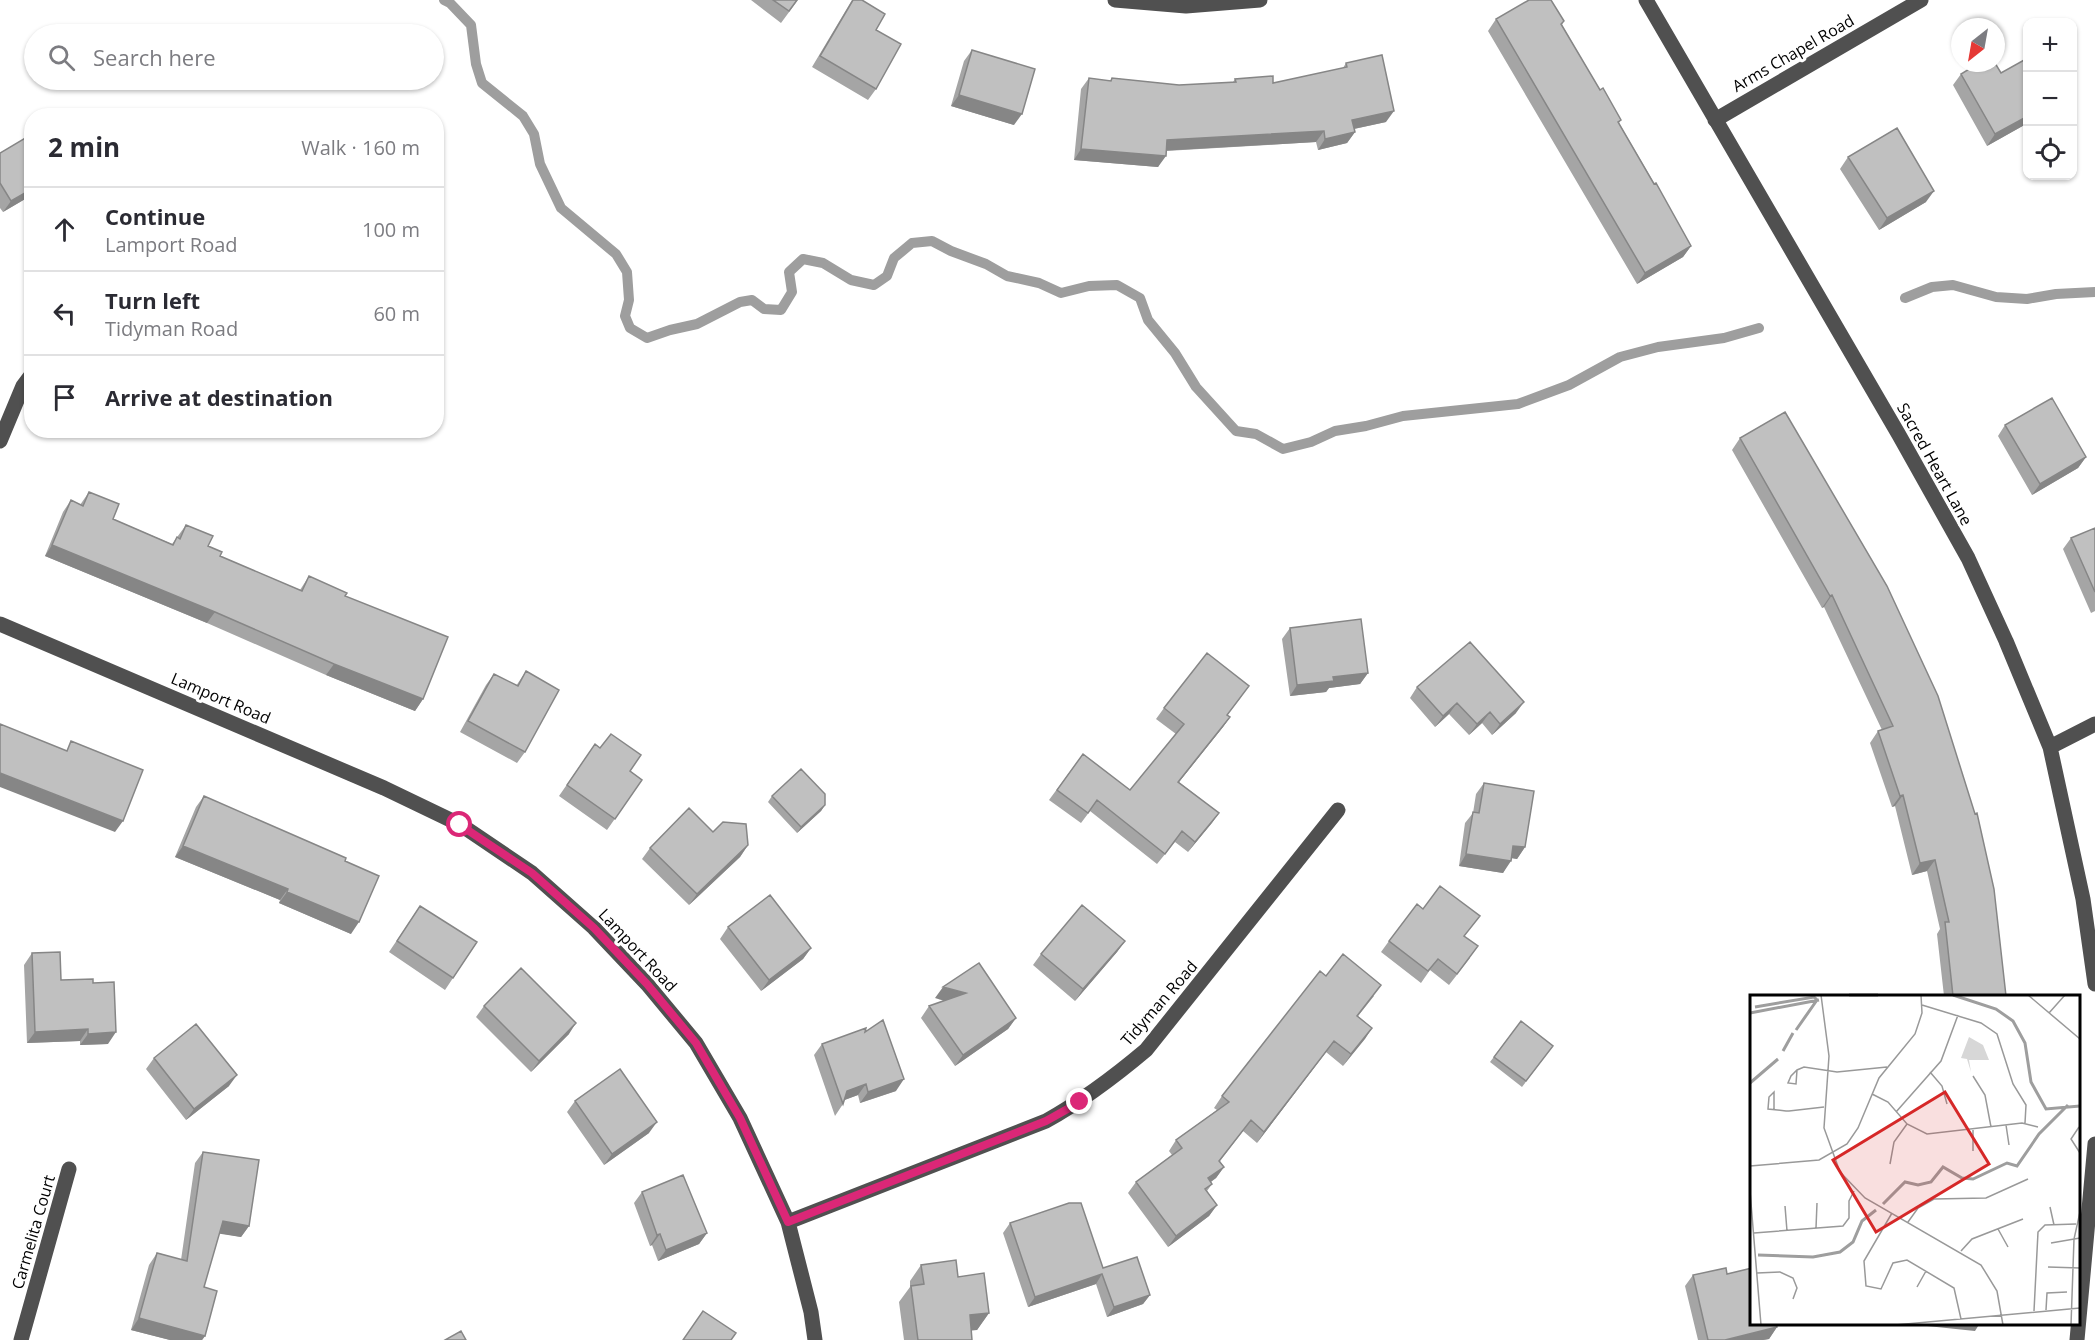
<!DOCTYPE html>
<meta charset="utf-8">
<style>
:root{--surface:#fff;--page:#f2f2f3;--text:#2b2b33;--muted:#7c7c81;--line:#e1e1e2}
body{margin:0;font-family:"Open Sans",sans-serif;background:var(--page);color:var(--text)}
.controls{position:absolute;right:18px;top:18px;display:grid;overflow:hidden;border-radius:12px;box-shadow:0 2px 4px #0004}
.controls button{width:54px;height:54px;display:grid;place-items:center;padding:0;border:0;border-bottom:2px solid var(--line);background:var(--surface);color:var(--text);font:30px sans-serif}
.compass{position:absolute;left:1951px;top:18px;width:54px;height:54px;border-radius:50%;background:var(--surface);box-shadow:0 2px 4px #0004;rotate:211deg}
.stop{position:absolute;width:18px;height:18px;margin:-14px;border:4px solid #db2777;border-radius:50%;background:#fff}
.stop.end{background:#db2777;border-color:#fff;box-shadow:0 2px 6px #0008}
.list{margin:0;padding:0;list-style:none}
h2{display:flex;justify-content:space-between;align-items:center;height:78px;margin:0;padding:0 24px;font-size:26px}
h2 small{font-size:20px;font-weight:400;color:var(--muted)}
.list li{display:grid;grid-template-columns:39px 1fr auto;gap:18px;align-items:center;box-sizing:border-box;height:84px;padding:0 24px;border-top:2px solid var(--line)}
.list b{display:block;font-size:22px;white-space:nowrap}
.list p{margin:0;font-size:20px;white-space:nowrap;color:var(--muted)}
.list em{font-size:20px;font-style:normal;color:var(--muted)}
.icon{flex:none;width:33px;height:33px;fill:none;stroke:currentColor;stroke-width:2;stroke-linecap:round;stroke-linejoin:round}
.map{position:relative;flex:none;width:2095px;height:1340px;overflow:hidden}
.search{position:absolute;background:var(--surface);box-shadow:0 2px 4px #0004;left:24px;top:24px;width:420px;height:66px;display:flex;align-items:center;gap:15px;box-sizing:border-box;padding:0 21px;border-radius:33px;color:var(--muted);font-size:22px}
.panel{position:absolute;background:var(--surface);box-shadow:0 2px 4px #0004;left:24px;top:108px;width:420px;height:330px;border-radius:24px}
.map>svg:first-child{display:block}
</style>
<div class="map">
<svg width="2095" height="1340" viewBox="0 0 2095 1340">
<rect width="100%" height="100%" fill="#fff"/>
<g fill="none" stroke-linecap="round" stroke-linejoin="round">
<path stroke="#9e9e9e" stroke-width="10" d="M444 0 450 3 471 25 476 64 482 83 523 116 534 134 540 164 561 208 616 254 627 272 629 300 625 316 630 328 647 338 670 330 697 324 740 302 752 300 764 309 781 310 792 292 789 272 803 259 823 263 851 280 874 285 887 276 894 258 912 243 932 241 951 251 986 264 1007 276 1039 283 1061 293 1089 286 1117 285 1140 298 1148 320 1175 353 1196 387 1236 431 1256 434 1283 449 1311 442 1335 431 1366 426 1403 416 1518 404 1569 385 1620 357 1658 347 1724 338 1759 328
M1905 298 1932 287 1953 285 1996 297 2027 299 2056 294 2095 292"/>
<path stroke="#505050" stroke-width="15" d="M1115 0 1186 6 1260 0
M1646 0 1899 435 1968 558 2006 641 2050 747 2083 899 2095 984
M1715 120 1921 0
M0 441 23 386 32 374
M0 624 384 788 461 825 532 873 594 928 647 984 696 1043 740 1118 788 1222 811 1312 815 1340
M2050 747 2095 724
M788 1222 1046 1121C1082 1101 1114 1077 1146 1050L1338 810
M21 1340 69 1169
M2077 1340 2095 1144"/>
</g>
<path fill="#a5a5a5" d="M751 0H798L781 23Z
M852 0 876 30V89L868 100 812 67Z
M1496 19 1564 21 1562 25 1600 90 1621 120 1619 123 1691 246 1683 257 1637 284 1488 31Z
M972 50 1014 125 951 106 964 61Z
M1346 63 1386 122 1354 129 1355 132 1347 143 1318 150 1316 142 1166 151 1158 167 1074 160 1081 89 1089 78 1110 81 1112 78 1179 85 1233 82 1235 79 1273 83 1343 68Z
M1961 74 2028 123 1987 146 1953 85Z
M32 134V195L3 212 0 208V153Z
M1848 157 1926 202 1879 230 1840 169Z
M1785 412 2006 996H1944L1937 934 1940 929 1927 871 1912 875 1895 806 1892 807 1870 743 1878 731 1882 730 1824 607 1822 608 1732 450 1740 438Z
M2005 425 2086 457 2078 468 2032 495 1998 436Z
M89 492 113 519 172 544 186 525 220 556 300 590 309 576 345 596 423 699 415 711 326 675 207 623 45 556 63 512 71 500 80 505Z
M2095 528V611L2091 613 2063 549 2071 538Z
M1290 628 1368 673 1360 684 1329 688 1326 692 1290 696 1282 639Z
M526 671 525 752 517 763 460 732 486 685 494 674 516 686Z
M1417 687 1516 713 1492 735 1482 723 1469 735 1449 714 1435 727 1410 698Z
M1242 696 1227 715 1230 717 1223 727 1179 782 1219 813 1188 852 1175 842 1157 864 1090 811 1081 823 1049 800 1083 754 1130 790 1176 734 1156 719 1164 708Z
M595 744 642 780 607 830 559 796Z
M1484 783 1525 847 1517 859 1511 858 1503 873 1459 866 1465 823 1473 813 1476 794Z
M204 796 345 861 351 934 279 903 280 900 175 857 196 807Z
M772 796 825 805 821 811 797 833 768 802Z
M713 832 748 845 740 857 689 905 642 859 650 848Z
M420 906 477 942 445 990 389 952Z
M728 927 811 948 803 959 761 991 720 939Z
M1465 937 1470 958 1449 985 1430 970 1421 983 1381 952 1389 941Z
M1125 941 1117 952 1075 1001 1033 965 1041 954Z
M32 953 61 980 108 1044 80 1045V1041L27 1043 24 965Z
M1326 976 1374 996 1358 1016 1372 1028 1343 1066 1326 1052 1257 1143 1243 1131 1220 1161 1224 1167 1216 1178 1211 1182 1212 1184 1207 1191 1217 1205 1209 1216 1168 1247 1128 1193 1136 1182 1172 1155 1169 1151 1176 1140 1217 1110 1214 1108 1222 1096Z
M935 998 1016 1018 1008 1029 955 1066 921 1018 929 1006 945 1001Z
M484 1006 569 1034 531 1072 476 1017Z
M1521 1021 1553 1046 1522 1087 1490 1062Z
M865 1032 896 1091 860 1103 858 1095 844 1100 843 1104 835 1116 814 1055 822 1044Z
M154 1058 229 1086 186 1120 146 1069Z
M575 1101 649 1133 604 1165 567 1112Z
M203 1152 249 1226 241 1237 219 1233 204 1287 205 1336 202 1340H170L131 1330 149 1265 157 1253 181 1260 195 1163Z
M642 1192 707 1233 699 1244 658 1261 652 1245 650 1246 634 1203Z
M1010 1223 1103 1268 1150 1295 1143 1304 1107 1317 1096 1284 1028 1307 1003 1233Z
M921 1265 958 1277 989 1313 977 1330H971L972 1340H904L899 1302 910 1287V1281Z
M1727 1274 1777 1327 1769 1339 1763 1340H1698L1685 1286 1693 1275Z"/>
<path fill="#868686" d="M959 95 1022 114 1014 125 951 106Z
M1394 111 1386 122 1344 131 1352 120Z
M2028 116V123L1987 146 1995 134Z
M1324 131 1316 142 1159 151 1167 140Z
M1355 132 1347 143 1318 150 1325 139Z
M1081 149 1166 156 1158 167 1074 160Z
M32 189V195L3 212 11 201Z
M1934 191 1926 202 1879 230 1887 218Z
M1691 246 1683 257 1637 284 1645 273Z
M2086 457 2078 468 2032 495 2040 484Z
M52 545 215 612 207 623 45 556Z
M1832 595 1824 607 1822 608 1830 596Z
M334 664 423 699 415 711 326 675Z
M1368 673 1360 684 1329 688 1326 692 1290 696 1297 685 1333 677Z
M1524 702 1516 713 1492 735 1500 724Z
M1457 703 1449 714 1435 727 1443 716Z
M1490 712 1482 723 1469 735 1477 724Z
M1230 717 1223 727 1171 792 1178 782Z
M0 773 123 821 115 832 0 787Z
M1903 795 1895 806 1892 807 1900 796Z
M825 805 821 811 797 833 801 827Z
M1219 813 1212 823 1188 852 1195 842Z
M748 845 740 857 689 905 697 894Z
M183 846 288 889 280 900 175 857Z
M1513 846 1525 847 1517 859 1506 857Z
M1466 854 1511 861 1503 873 1459 866Z
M1935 860 1927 871 1912 875 1920 863Z
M287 892 359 922 351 934 279 903Z
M1125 941 1117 952 1075 1001 1083 989Z
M811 948 803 959 761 991 769 980Z
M943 987 966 993 958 1005 935 998Z
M1016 1018 1008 1029 955 1066 963 1055Z
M576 1023 569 1034 531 1072 539 1061Z
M1372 1028 1365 1039 1343 1066 1351 1054Z
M88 1029 80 1041 27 1043 35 1032Z
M116 1032 108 1044 80 1045 88 1034Z
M1334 1041 1326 1052 1257 1143 1264 1132Z
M237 1075 229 1086 186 1120 194 1109Z
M904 1079 896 1091 860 1103 868 1092Z
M866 1084 858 1095 842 1101 847 1091Z
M657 1122 649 1133 604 1165 612 1154Z
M1224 1167 1216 1178 1200 1189 1208 1178Z
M1217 1205 1209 1216 1168 1247 1176 1236Z
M223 1221 249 1226 241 1237 215 1233Z
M707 1233 699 1244 658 1261 666 1250Z
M660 1234 652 1245 650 1246 657 1235Z
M1102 1274 1096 1284 1028 1307 1035 1297Z
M1150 1295 1143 1304 1107 1317 1114 1307Z
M989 1313 977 1330 958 1332 970 1315Z
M139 1318 205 1336 202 1340H170L131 1330Z
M1929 1323H1980L1975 1331 1927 1326Z
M1777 1327 1769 1339 1763 1340H1725Z"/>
<path fill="#c0c0c0" stroke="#868686" stroke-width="1.5" d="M773 0H797L789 11Z
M853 0H862L885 14 876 30 901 44 876 89 820 56Z
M1529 0H1551L1564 21 1561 24 1600 90 1603 88 1621 120 1618 122 1654 184 1656 183 1691 246 1645 273 1496 19Z
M972 50 1035 69 1022 114 959 95Z
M1382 55 1394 111 1352 120 1355 132 1325 139 1324 131 1167 140 1166 156 1081 149 1089 78 1111 81 1112 78 1179 85 1236 82 1235 79 1273 76V83L1347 67 1346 63Z
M2026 59 2028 61V116L1995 134 1961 74 1979 63H1995L2001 73Z
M1897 128 1934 191 1887 218 1848 157Z
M32 134V189L11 201 0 183V153Z
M2052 398 2086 457 2040 484 2005 425Z
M1785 412 1887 586 1938 696 1975 814 1977 813 1994 889 2006 996H1953L1945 922H1949L1935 860 1920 863 1903 795 1900 796 1878 731 1893 726 1832 595 1830 596 1740 438Z
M89 492 119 504 113 519 173 545 177 537 180 539 186 525 213 536 208 546 222 552 220 556 302 591 309 576 347 593 345 596 448 637 423 699 334 664 215 612 52 545 71 500 83 506Z
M2095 528V592L2071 538Z
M1361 619 1368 673 1333 677 1334 681 1297 685 1290 628Z
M1470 642 1524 702 1500 724 1490 712 1477 724 1457 703 1443 716 1417 687Z
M1207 653 1249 686 1227 715 1230 717 1178 782 1219 813 1195 842 1182 831 1165 854 1097 800 1088 813 1057 790 1083 754 1130 790 1184 724 1164 708Z
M526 671 559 690 525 752 468 721 494 674 518 686Z
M0 724 67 751 71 741 143 770 123 821 0 773Z
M611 734 641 755 630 771 642 780 615 819 567 785 595 744 600 748Z
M801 769 825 794V805L801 827 772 796Z
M1484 783 1534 791 1525 847 1513 846 1511 861 1466 854 1473 812 1479 813Z
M204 796 346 858 345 861 379 876 359 922 287 892 288 889 183 846Z
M689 808 713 832 723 822 746 824 748 845 697 894 650 848Z
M1440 886 1480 916 1464 936 1478 946 1457 974 1438 959 1428 971 1389 941 1417 904 1423 909Z
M770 895 811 948 769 980 728 927Z
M1082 905 1125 941 1083 989 1041 954Z
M420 906 477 942 453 978 397 941Z
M60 952 61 980 93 979V983L114 982 116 1032 88 1034V1029L35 1032 32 953Z
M1343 954 1381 985 1357 1016 1372 1028 1351 1054 1334 1041 1264 1132 1251 1120 1219 1161 1224 1167 1208 1178 1212 1184 1205 1189 1217 1205 1176 1236 1136 1182 1182 1148 1176 1140 1229 1102 1222 1096 1320 971 1326 976Z
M979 963 1016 1018 963 1055 929 1006 966 993 943 987Z
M521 968 576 1023 539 1061 484 1006Z
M883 1020 904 1079 868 1092 866 1084 847 1091 843 1104 822 1044 866 1028 865 1032Z
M1521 1021 1553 1046 1526 1081 1494 1057Z
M196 1024 237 1075 194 1109 154 1058Z
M620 1069 657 1122 612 1154 575 1101Z
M203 1152 259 1160 249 1226 223 1221 204 1287 217 1291 205 1336 139 1318 157 1253 187 1261Z
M683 1175 707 1233 666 1250 660 1234 657 1235 642 1192Z
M1069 1203H1081L1103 1268 1137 1257 1150 1295 1114 1307 1102 1274 1035 1297 1010 1223Z
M956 1260 958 1277 984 1273 989 1313 970 1315 972 1340H918L911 1286 924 1284 921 1265Z
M1726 1268 1727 1274 1752 1268V1323H1776L1777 1327 1725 1340H1708L1693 1275Z
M703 1311 736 1333 731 1340H683Z
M461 1331 466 1340H445Z"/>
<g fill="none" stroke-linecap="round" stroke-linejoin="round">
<path stroke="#db2777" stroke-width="8" d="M460 825 532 873 594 928 647 984 696 1043 740 1118 788 1222 1046 1121 1080 1102"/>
</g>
<g text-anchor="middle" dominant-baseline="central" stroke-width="6" stroke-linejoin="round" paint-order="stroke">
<g font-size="16" fill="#000" stroke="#fff">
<text transform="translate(1793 53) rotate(-30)">Arms Chapel Road</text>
<text transform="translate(1935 464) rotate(61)">Sacred Heart Lane</text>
<text transform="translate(221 698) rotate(23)">Lamport Road</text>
<text transform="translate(638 950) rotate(47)">Lamport Road</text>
<text transform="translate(1159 1003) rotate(-49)">Tidyman Road</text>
<text transform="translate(33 1232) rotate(-74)">Carmelita Court</text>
</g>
</g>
<g transform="translate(1750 995)">
<rect width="330" height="330" fill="#fff"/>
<path d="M219 42 233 50 239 65H219L221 77 217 64 211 63Z" fill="#d7d7d7"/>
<path fill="none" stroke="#9e9e9e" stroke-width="3" d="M99 0H128M203 0 246 14 263 26 275 48 281 87 296 114 330 111M5 12 64 2 67 5 46 35M0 18 69 5M33 56 43 38M0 88 28 64M133 209 155 187 168 190 181 187 193 172 212 183 223 184 257 168 267 171 289 139 318 110M8 260 63 262 90 257 103 247 112 226 126 215"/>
<path fill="none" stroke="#999" stroke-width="1.5" d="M71 0 79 61 74 133 90 177 115 203 231 270 247 296 253 330M278 0 330 44M172 10 231 28 247 39 263 89 276 110 275 128M299 18 315 0M47 75 46 89 38 88 41 81 47 75 54 72 87 77 137 72M180 77 192 91 197 109M223 81 235 100 241 132M122 99 138 107 157 129 177 139 272 128 288 132M24 115V97L19 102 18 114 36 116H39L74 112M146 117 191 66 208 20M256 130 259 150M329 132 321 144 330 158M223 135V156M140 169 144 147 157 129M0 171 69 165 97 149 108 133 129 83 165 39 172 18 171 0M0 196 11 330M35 211 37 236M300 212 304 230M142 218 114 266 116 291 131 294 143 268 157 265 204 293 211 324M158 227 168 213 184 204 236 203 278 184M66 233 67 208M248 234 258 252M4 238 93 231 99 223V206L104 196M301 248 330 243M211 256 222 244 273 224M298 272 330 273M7 278 30 277 43 283 47 293 43 304M167 292 176 276M296 315 297 298 317 297M284 316 288 237 295 230 326 229M145 330 330 313M321 330 324 244 330 217"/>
<path fill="#d62828" fill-opacity="0.15" stroke="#d62828" stroke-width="3" d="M195 97 239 169 126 237 83 165Z"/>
<rect width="330" height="330" fill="none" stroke="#000" stroke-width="3"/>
</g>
</svg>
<div class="controls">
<button>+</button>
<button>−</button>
<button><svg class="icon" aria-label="locate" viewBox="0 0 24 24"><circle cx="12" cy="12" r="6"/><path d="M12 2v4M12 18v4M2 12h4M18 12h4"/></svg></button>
</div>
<svg class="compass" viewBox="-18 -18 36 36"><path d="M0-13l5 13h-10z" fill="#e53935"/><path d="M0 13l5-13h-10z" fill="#7c7c81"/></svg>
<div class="stop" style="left:460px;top:825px"></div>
<div class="stop end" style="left:1080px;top:1102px"></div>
<div class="search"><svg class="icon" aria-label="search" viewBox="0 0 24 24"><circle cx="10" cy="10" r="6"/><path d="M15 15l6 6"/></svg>Search here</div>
<section class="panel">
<h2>2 min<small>Walk · 160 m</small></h2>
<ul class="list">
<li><svg class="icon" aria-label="ahead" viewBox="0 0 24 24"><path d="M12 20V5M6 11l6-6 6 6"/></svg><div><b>Continue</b><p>Lamport Road</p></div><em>100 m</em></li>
<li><svg class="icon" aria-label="left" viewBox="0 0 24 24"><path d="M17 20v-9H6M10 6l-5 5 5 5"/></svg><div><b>Turn left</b><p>Tidyman Road</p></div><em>60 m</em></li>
<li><svg class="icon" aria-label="arrive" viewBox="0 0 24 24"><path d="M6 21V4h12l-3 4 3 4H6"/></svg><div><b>Arrive at destination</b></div></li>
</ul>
</section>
</div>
